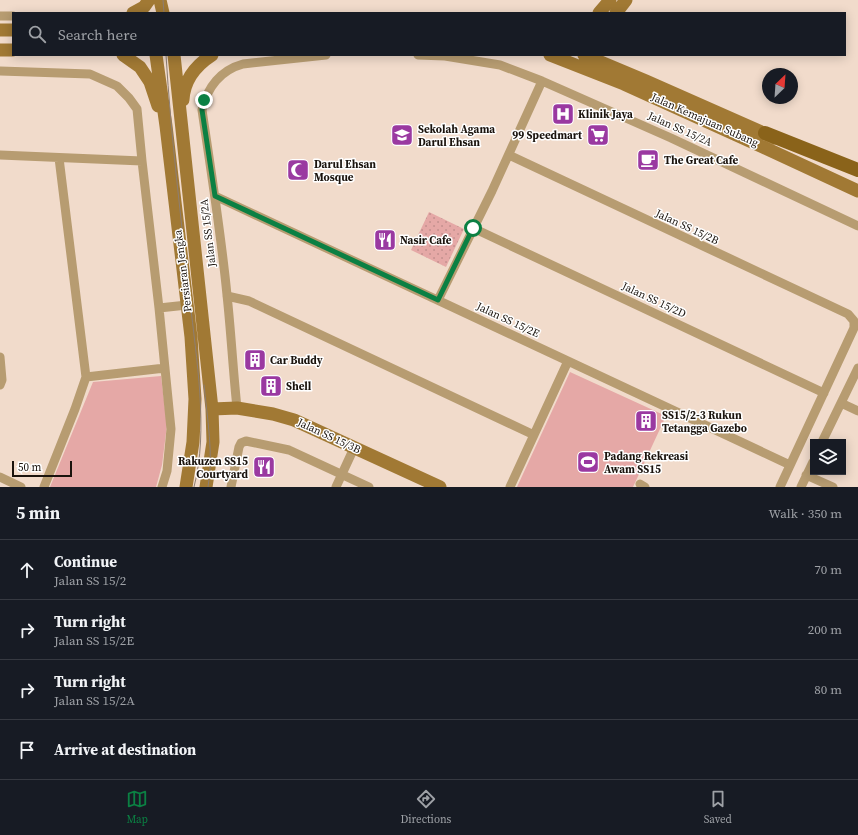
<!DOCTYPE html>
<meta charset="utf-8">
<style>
:root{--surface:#171b24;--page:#20242c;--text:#f1f3f6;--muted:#9ea1a6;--line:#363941;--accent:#0b8043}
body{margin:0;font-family:"Source Serif 4",serif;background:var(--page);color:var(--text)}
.controls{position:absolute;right:12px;bottom:12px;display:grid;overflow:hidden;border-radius:0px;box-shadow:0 2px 10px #0003}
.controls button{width:36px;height:36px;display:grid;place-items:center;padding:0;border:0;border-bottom:1px solid var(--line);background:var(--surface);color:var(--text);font:20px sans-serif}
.compass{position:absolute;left:762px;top:68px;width:36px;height:36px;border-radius:50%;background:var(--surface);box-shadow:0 2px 10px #0003;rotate:25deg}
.scale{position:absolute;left:12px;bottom:10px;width:60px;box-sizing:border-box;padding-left:4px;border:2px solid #1a130d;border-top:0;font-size:11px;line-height:14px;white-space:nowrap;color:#1a130d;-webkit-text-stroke:3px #fff;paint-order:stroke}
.stop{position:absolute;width:12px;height:12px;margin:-9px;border:3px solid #0b8043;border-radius:50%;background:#fff}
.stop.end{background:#0b8043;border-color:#fff;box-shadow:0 1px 4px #0008}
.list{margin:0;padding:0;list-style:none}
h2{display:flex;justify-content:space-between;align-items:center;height:52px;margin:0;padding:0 16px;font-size:17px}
h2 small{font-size:13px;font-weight:400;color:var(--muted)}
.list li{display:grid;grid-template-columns:26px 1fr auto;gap:12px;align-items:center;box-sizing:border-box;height:60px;padding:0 16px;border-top:1px solid var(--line)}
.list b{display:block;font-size:15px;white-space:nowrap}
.list p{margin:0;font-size:13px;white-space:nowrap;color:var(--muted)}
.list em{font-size:13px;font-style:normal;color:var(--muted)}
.icon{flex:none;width:22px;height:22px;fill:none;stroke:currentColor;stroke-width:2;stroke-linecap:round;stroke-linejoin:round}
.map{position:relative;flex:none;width:858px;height:487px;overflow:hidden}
.search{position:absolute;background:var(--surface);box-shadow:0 2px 10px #0003;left:12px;right:12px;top:12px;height:44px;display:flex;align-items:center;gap:10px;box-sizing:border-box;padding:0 14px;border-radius:0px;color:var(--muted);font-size:15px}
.sheet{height:292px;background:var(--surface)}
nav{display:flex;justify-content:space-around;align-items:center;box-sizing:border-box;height:56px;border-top:1px solid var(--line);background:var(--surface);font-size:11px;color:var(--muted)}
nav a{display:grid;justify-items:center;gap:2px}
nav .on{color:var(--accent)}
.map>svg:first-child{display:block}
</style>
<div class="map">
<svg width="858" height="487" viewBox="0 0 858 487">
<defs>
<pattern id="grass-dots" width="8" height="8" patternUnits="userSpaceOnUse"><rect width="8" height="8" fill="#e5a8a6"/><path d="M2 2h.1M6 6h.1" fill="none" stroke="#c4908e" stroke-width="1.8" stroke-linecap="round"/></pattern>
</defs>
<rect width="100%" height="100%" fill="#f1dbcb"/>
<path fill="url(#grass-dots)" d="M429 212 464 229 446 267 411 250Z"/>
<path fill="#e5a8a6" d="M570 372 666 416 633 487H517Z
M161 376 167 425 162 465 156 487H50L93 382Z"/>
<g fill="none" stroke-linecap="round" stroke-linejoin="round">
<path stroke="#b79c71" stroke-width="9" d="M0 16H13
M418 55 445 56 500 65 542 81 671 138 858 226
M0 71 90 74 117 86 129 98 137 109 142 161 159 308 171 429 167 471 162 487
M0 155 142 161
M509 155 848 314 854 321V328L780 487
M215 196 790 465
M473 228 824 393
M227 296 249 301 534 435
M438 300 492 191 542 81
M159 308 187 305
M0 357 2 380 0 385
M86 377 165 368
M841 403 858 411
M237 408C233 370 231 332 227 295 221 233 211 171 202 110 207 87 221 70 243 64L326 55
M822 442 858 368
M806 475 833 487
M0 477 21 487
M640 484 645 487
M44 487 75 409 86 377 59 158
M231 487 239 447 241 443 246 441 289 450 369 487
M336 487 354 448
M510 487 568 361
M801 487 813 462"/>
<path stroke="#a17934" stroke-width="13" d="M160 0 163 13
M133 13 144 7 149 0
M599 13 610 0
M616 13 626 0
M0 30H13
M0 50H13
M123 55 140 67 150 82 158 106
M156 55 166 126 191 337 195 399 193 442 186 487
M174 55 212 409 213 442 206 487
M550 55 624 84 763 147 858 191
M584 55 646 81 775 138
M183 100C184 80 195 66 212 55
M212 409 237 408 273 414 294 420 440 487"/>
<path stroke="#8a631a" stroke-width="14" d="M765 133 858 170"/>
<path stroke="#8d7e73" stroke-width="1" d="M163 0 164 13
M166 55C171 137 181 218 190 300 196 358 209 430 194 487
M204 385C207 415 214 458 208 487"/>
</g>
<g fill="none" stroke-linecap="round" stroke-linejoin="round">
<path stroke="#0b8043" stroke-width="5" d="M204 100 202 110 215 196 438 300 473 228"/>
</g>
<defs>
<g id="hospital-square" transform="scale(1.15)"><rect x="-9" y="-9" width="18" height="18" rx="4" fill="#9a39a1" stroke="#fff"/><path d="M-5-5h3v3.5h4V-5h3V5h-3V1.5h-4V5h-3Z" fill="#fff"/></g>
<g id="school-square" transform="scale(1.15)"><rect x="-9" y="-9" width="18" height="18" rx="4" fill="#9a39a1" stroke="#fff"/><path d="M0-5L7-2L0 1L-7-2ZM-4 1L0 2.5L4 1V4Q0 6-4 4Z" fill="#fff"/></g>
<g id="supermarket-square" transform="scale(1.15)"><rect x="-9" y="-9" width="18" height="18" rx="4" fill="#9a39a1" stroke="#fff"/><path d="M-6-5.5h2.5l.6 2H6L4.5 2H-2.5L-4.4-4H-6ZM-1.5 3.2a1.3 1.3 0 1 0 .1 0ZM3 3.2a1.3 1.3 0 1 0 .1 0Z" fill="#fff"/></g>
<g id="cafe-square" transform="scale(1.15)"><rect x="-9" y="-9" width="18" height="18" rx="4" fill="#9a39a1" stroke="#fff"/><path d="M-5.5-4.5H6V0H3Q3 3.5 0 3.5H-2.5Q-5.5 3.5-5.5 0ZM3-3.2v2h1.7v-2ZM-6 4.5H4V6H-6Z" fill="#fff"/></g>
<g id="mosque-square" transform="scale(1.15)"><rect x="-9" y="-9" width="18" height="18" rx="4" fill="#9a39a1" stroke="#fff"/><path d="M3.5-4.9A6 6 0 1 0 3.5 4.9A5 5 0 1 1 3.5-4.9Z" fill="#fff"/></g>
<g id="restaurant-square" transform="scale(1.15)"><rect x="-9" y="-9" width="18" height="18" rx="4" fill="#9a39a1" stroke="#fff"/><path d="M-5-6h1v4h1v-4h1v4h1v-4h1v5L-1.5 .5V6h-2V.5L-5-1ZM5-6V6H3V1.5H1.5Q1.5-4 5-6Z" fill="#fff"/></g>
<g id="building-square" transform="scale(1.15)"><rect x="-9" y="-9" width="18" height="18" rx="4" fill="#9a39a1" stroke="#fff"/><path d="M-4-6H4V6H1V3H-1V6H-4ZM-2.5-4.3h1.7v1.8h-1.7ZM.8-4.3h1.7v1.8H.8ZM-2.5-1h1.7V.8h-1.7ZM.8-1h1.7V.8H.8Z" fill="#fff"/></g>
<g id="stadium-square" transform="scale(1.15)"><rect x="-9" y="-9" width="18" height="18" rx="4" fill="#9a39a1" stroke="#fff"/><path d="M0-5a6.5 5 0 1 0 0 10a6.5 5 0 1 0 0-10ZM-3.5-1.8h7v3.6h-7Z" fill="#fff"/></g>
</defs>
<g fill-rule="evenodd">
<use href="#hospital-square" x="563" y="114"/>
<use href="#school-square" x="402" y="135"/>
<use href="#supermarket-square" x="598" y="135"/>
<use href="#cafe-square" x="648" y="160"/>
<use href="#mosque-square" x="298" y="170"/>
<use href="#restaurant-square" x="385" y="240"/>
<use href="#building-square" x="255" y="360"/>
<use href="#building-square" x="271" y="386"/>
<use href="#building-square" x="646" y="421"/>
<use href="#stadium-square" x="588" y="462"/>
<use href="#restaurant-square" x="264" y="467"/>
</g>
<g text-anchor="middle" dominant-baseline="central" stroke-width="3" stroke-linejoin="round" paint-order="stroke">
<g font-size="11" font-weight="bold" fill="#1a130d" stroke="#fff" text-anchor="start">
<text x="578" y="114">Klinik Jaya</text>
<text x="418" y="129">Sekolah Agama<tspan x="418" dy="13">Darul Ehsan</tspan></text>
<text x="582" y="135" text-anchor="end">99 Speedmart</text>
<text x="664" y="160">The Great Cafe</text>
<text x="314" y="164">Darul Ehsan<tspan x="314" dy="13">Mosque</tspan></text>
<text x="400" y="240">Nasir Cafe</text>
<text x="270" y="360">Car Buddy</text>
<text x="286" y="386">Shell</text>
<text x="662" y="415">SS15/2-3 Rukun<tspan x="662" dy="13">Tetangga Gazebo</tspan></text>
<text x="604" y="456">Padang Rekreasi<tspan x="604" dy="13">Awam SS15</tspan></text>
<text x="248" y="461" text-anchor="end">Rakuzen SS15<tspan x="248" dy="13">Courtyard</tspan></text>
</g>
<g font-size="11" fill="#1a130d" stroke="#fff">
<text transform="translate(705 120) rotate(24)">Jalan Kemajuan Subang</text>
<text transform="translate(680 129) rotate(24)">Jalan SS 15/2A</text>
<text transform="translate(687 227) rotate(25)">Jalan SS 15/2B</text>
<text transform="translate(208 233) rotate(-97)">Jalan SS 15/2A</text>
<text transform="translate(183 271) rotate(-97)">Persiaran Jengka</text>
<text transform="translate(654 300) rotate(25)">Jalan SS 15/2D</text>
<text transform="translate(508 320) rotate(25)">Jalan SS 15/2E</text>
<text transform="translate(329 436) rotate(25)">Jalan SS 15/3B</text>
</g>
</g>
</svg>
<div class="controls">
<button><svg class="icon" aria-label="layers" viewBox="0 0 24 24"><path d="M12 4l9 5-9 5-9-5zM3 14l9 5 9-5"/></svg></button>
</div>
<svg class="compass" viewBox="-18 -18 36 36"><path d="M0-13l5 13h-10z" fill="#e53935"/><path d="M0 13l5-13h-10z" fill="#9ea1a6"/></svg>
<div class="scale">50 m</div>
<div class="stop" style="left:473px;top:228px"></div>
<div class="stop end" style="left:204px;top:100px"></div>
<div class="search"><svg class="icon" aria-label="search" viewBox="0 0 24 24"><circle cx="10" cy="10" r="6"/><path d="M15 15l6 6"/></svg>Search here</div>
</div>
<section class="sheet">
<h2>5 min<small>Walk · 350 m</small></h2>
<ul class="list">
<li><svg class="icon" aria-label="ahead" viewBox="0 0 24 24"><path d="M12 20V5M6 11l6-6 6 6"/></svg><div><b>Continue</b><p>Jalan SS 15/2</p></div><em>70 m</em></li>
<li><svg class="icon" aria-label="right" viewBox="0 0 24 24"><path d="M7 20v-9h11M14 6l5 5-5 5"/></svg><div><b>Turn right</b><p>Jalan SS 15/2E</p></div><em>200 m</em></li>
<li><svg class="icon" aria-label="right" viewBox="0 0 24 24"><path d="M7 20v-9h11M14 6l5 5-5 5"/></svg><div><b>Turn right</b><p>Jalan SS 15/2A</p></div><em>80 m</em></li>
<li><svg class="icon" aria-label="arrive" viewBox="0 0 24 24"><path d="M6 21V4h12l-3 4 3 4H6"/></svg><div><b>Arrive at destination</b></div></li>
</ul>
</section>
<nav>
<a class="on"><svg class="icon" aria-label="map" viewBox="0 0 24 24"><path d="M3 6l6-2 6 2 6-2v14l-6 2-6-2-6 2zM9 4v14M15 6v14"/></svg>Map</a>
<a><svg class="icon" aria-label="directions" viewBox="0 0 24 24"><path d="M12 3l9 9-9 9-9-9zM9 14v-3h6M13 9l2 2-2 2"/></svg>Directions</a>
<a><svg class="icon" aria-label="saved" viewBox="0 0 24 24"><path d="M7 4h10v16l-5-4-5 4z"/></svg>Saved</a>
</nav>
